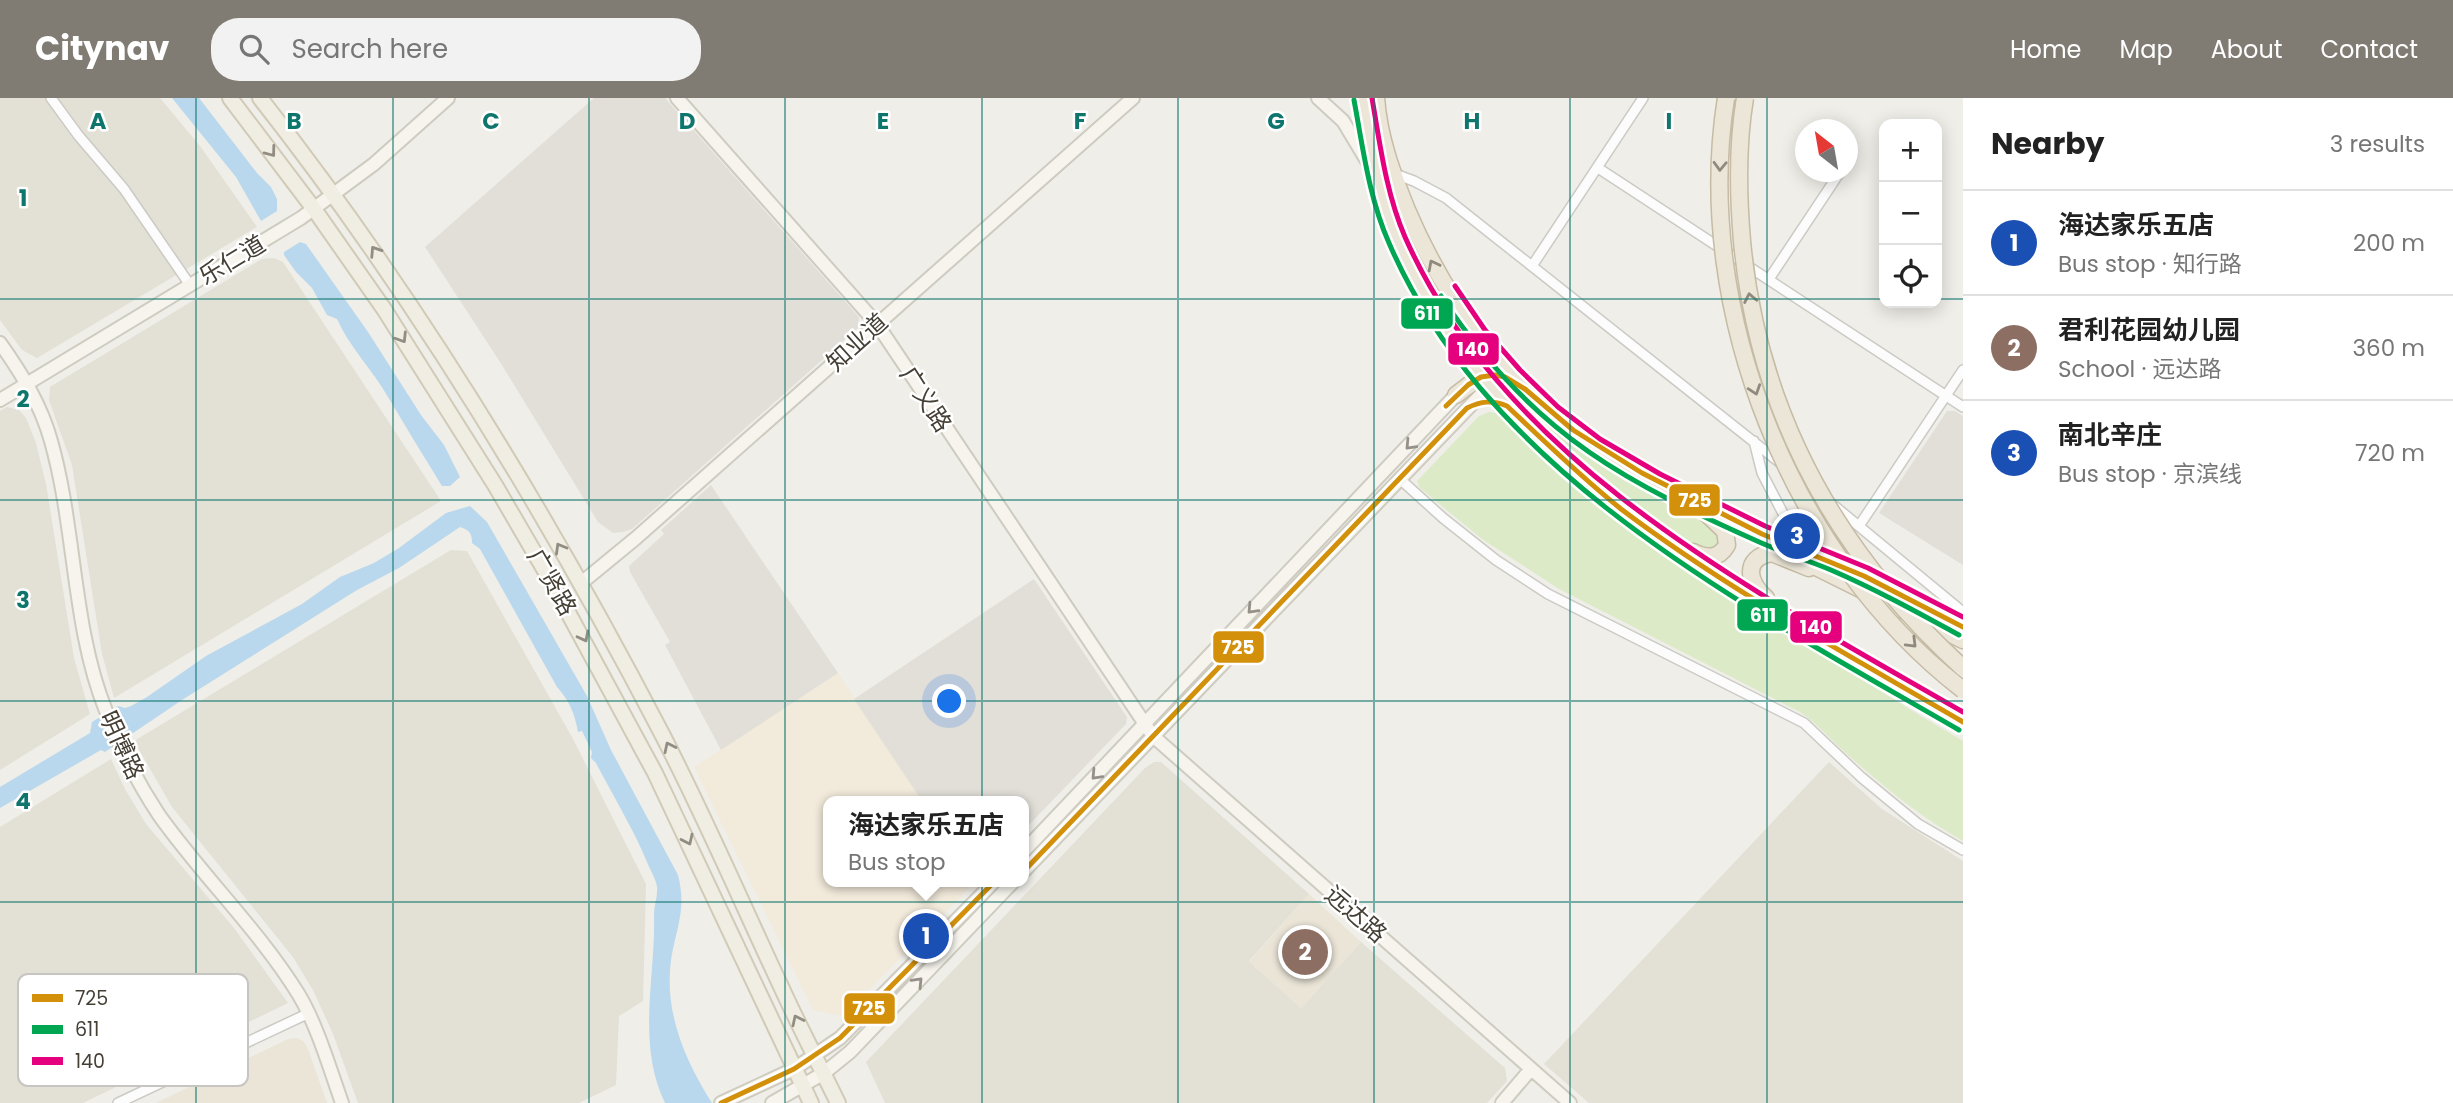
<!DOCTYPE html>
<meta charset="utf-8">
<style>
:root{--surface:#fff;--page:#f2f2f2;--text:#222;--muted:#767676;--line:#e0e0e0;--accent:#807c74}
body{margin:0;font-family:Poppins,"Noto Sans SC",sans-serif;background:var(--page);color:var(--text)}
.controls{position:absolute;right:21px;top:21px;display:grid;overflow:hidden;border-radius:14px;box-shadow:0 4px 18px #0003}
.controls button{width:63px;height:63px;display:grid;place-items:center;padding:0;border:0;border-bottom:2px solid var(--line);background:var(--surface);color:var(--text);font:35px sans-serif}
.compass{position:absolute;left:1795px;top:21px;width:63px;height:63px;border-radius:50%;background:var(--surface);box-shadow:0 4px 18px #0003;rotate:329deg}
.you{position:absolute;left:950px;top:604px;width:24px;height:24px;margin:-18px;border:5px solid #fff;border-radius:50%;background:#1a73e8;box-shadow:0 0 0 10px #1a73e833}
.badge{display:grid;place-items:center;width:46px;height:46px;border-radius:50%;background:var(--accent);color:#fff;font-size:23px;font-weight:700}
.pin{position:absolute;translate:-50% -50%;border:4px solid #fff;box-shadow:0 2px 7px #0006}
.popup{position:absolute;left:823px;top:698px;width:206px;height:91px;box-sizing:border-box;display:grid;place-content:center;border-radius:14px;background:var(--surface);filter:drop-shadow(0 2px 5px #0005);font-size:23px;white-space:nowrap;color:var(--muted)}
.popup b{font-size:26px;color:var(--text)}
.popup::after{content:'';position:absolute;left:50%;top:100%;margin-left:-14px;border:14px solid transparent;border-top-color:var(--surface)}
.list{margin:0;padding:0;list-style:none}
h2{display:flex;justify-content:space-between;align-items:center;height:91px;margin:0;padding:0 28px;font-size:30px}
h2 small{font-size:23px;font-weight:400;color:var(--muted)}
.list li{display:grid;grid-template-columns:46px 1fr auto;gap:21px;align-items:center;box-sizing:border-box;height:105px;padding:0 28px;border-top:2px solid var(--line)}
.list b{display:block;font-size:26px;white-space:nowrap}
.list p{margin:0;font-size:23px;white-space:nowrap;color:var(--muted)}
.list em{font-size:23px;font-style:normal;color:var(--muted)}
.icon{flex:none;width:38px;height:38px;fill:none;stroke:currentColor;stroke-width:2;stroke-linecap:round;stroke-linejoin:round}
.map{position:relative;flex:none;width:1963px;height:1005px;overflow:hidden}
header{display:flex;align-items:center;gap:42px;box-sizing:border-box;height:98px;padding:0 35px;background:var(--accent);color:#fff}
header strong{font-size:33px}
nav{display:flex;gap:38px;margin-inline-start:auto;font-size:24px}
.search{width:490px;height:63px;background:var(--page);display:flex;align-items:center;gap:18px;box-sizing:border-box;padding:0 24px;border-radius:28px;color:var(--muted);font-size:26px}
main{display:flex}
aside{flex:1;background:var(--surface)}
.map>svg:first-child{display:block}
</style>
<header>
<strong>Citynav</strong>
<div class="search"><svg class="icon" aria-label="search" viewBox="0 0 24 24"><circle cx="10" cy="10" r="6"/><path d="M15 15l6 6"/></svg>Search here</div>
<nav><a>Home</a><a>Map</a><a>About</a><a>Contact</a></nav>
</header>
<main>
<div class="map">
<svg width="1963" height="1005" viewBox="0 0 1963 1005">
<rect width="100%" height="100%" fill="#efeee8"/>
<path fill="#e3e0d5" d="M0 0H160L200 48 257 129 37 260 22 252 0 222Z
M274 160 283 164 441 403 114 600 102 556 72 367 49 302 50 289 262 161Z
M7 309 19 312 26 320 36 345 46 386 74 560 90 616 0 672V313Z
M451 452 467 453 573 641 646 786 643 903 619 918 616 987 579 1005H358L333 936 314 894 293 859 172 709 134 643Z
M111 661 125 691 146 726 234 830 288 905 83 1005H0V729Z
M1154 664H1161L1309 796 1249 863 1301 910 1361 844 1505 970 1507 983 1487 1005H885L866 964 1145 670Z
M1829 664 1882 711 1963 763V1005H1589L1544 966Z"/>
<path fill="#f2eadb" d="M838 575 922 703H828V784H975L843 918 813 912 694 669Z"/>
<path fill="#e2dfd9" d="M594 0H665L859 219 858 230 632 431 623 434 613 435 598 424 500 264 425 149Z
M1947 313H1955L1963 318V467L1879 415Z
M711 387 838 575 721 652 665 547 670 544 630 474 629 468 664 436 661 432Z
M1034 481 1127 619 1126 626 1024 732V703H922L854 601Z"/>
<path fill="#eae5d7" d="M1309 796 1361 844 1301 910 1249 864Z
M297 940 303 943 308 951 327 1005H156L288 941Z"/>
<path fill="#dceac8" d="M1508 290 1562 337 1591 356 1716 429 1721 445 1713 454C1694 451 1681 441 1665 431 1605 393 1556 344 1505 294Z
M1489 314 1499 315C1585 408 1684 472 1790 537 1848 573 1905 609 1963 643V743C1922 720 1884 689 1849 658 1832 643 1819 627 1800 614L1559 491 1482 441 1420 390 1417 383 1479 318Z"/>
<path fill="#b9d8ed" d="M172 0H199L257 75 271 89 277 101V113L261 123 236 79Z
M300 144 306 146 368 234 421 317 444 347 460 379 450 388H442C424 359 406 329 388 299 372 271 350 250 337 221L327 217 312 190 296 174 284 157V154Z
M470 408 487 424 587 598 611 652 678 777C687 812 676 830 671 862 664 915 685 962 712 1005H665C636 945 656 878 654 816 654 807 658 798 657 789 656 781 650 772 647 764 633 730 613 698 596 665L591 660 592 654 582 633 578 634C575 616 569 602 557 589L480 451 472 445C472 436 470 432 460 429L399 470 357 492 182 602 105 654 101 652 0 710V689L90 635 92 624 118 608 125 610 131 608 147 599 206 558 302 506 340 479 374 465 399 450 446 415Z"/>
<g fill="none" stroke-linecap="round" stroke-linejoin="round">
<g stroke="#cbcac4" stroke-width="12">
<path id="street" d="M51 0 78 37 124 91 190 187
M1598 70 1963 309
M1392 75 1414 83 1446 100 1783 367
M1532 168 1643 0
M1769 181 1840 74
M1754 343 1762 375 1789 427 1786 444
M1400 381 1443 420 1496 462 1548 496 1804 625 1861 679 1918 726 1963 752
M1832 406 1963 514
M1859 428 1963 272
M118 1005 307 916"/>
</g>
<g stroke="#cecbc0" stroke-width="16">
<path id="secondary" d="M677 0 877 226 1153 638 1570 1005
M1318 0 1343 23 1376 78
M0 245C22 276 41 307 51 343 76 431 72 529 106 613 120 650 137 684 159 717 203 779 259 832 299 897 317 927 330 971 342 1005
M0 302 301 120 374 66 448 0
M580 486 636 440 1133 0
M1024 753 1456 297 1497 259
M1024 773 1494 283
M721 1005 794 971 840 940 994 784
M772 1005 824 975 850 954 1013 784
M1502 1005 1531 971"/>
</g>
<g stroke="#d1cab6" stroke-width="18">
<path id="primary" d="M230 0 314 111 384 211 495 387 551 483 655 675 811 1005
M260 0C415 197 546 413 662 636 706 721 743 808 784 895 801 932 820 968 838 1005"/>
</g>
<g stroke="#c6bba4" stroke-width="19">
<path id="highway" d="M1363 0C1372 49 1378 97 1397 143 1491 369 1762 506 1963 624
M1376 0C1379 40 1392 75 1407 112 1447 206 1511 293 1597 350 1648 383 1707 407 1762 436 1827 457 1903 495 1963 529
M1456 297C1479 279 1490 269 1518 287
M1693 454C1707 461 1719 461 1727 447L1725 433 1705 414
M1802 462 1963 542
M1766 500C1747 485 1743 459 1772 455L1809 470"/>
</g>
<use href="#street" stroke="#fdfcfc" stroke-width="9"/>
<use href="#secondary" stroke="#f6f4ed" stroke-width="12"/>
<use href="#primary" stroke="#f0ede3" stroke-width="14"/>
<use href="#highway" stroke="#ebe6d8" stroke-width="16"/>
<g stroke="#c6bba4" stroke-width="19" stroke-linecap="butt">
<path id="highway-bridge" d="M1726 0C1692 213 1792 460 1963 592
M1745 0C1737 47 1738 96 1742 143 1758 315 1836 455 1963 570"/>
</g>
<use href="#highway-bridge" stroke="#ebe6d8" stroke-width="16"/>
<g stroke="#fff" stroke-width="10">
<path id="bus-1" d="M1446 308 1468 287 1481 279 1495 277 1505 279 1525 291 1573 332 1642 375 1762 436 1864 478 1963 529
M1024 773 1467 310C1481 303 1492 302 1507 308 1544 343 1581 379 1621 411 1728 492 1847 556 1963 624
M721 1005 794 971 840 940 994 784"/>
</g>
<g stroke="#fff" stroke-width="10">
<path id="bus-2" d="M1354 2C1363 50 1369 100 1389 145 1490 379 1749 510 1959 632
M1441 198C1481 259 1529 312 1589 354 1639 389 1701 418 1757 443 1781 454 1807 462 1831 472 1875 491 1917 514 1959 537"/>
</g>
<g stroke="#fff" stroke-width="10">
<path id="bus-3" d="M1372 0C1380 46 1386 95 1405 139 1506 367 1757 495 1963 614
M1455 188 1485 232 1520 272 1558 309 1600 341 1660 376 1765 428 1868 470 1963 519"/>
</g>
<use href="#bus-1" stroke="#d3910b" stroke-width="5"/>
<use href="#bus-2" stroke="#00a651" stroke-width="5"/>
<use href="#bus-3" stroke="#e5007d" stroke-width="5"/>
</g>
<defs><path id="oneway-chevron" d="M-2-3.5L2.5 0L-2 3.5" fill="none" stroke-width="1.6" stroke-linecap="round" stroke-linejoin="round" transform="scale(1.75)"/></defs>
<g stroke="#928d83">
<use href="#oneway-chevron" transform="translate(271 54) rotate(53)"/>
<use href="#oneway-chevron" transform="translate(375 153) rotate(-123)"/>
<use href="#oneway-chevron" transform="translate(402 240) rotate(58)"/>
<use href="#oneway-chevron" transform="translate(560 450) rotate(-120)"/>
<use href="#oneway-chevron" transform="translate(584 539) rotate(62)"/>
<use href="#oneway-chevron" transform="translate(669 649) rotate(-116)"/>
<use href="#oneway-chevron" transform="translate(688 742) rotate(65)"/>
<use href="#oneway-chevron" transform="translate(797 922) rotate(-116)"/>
</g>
<g stroke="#908a7e">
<use href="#oneway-chevron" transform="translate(1720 68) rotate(92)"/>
<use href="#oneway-chevron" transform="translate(1433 167) rotate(-117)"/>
<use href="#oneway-chevron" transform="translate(1750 200) rotate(-101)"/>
<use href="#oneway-chevron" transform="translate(1755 292) rotate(71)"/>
<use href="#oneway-chevron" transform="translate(1912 545) rotate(45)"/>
</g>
<g stroke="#959088">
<use href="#oneway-chevron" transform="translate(1410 347) rotate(133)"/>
<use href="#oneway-chevron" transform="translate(1252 511) rotate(133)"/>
<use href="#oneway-chevron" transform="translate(1096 677) rotate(133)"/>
<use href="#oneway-chevron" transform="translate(918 884) rotate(-46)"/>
</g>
<path fill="none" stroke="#0f766e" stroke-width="2" stroke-opacity="0.55" d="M196 0V1005M393 0V1005M589 0V1005M785 0V1005M982 0V1005M1178 0V1005M1374 0V1005M1570 0V1005M1767 0V1005M0 201H1884M1937 201H1963M0 402H1963M0 603H1963M0 804H1963"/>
<g text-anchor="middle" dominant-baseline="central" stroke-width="5" stroke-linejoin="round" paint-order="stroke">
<g font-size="24" fill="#453f35" stroke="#fff">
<text transform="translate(232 162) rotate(-31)">乐仁道</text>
<text transform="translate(857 244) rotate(-42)">知业道</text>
<text transform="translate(926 301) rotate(57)">广义路</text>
<text transform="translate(552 484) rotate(60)">广贤路</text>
<text transform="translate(122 647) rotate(65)">明博路</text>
<text transform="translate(1356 816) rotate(41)">远达路</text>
</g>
</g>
<rect x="18" y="876" width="230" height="112" rx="10" fill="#fff" stroke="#c7c5c2" stroke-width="2"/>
<rect x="32" y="896" width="31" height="8" fill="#d3910b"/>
<rect x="32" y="927" width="31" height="9" fill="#00a651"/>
<rect x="32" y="959" width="31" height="8" fill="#e5007d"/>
<g font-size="19" fill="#453f35">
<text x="75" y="907">725</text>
<text x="75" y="938">611</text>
<text x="75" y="970">140</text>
</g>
<g font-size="23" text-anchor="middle" font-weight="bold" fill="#0f766e" stroke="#fff" stroke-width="5" stroke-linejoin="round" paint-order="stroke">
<text x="98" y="31">A</text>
<text x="294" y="31">B</text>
<text x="491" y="31">C</text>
<text x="687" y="31">D</text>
<text x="883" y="31">E</text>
<text x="1080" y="31">F</text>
<text x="1276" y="31">G</text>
<text x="1472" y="31">H</text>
<text x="1669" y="31">I</text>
<text x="23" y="108">1</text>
<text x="23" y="309">2</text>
<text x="23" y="510">3</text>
<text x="23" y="711">4</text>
</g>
<g stroke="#fff" stroke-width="2.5">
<rect x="1400" y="199" width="54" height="33" rx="7" fill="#00a651"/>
<rect x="1447" y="234" width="53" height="34" rx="7" fill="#e5007d"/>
<rect x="1668" y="385" width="53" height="34" rx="7" fill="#d3910b"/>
<rect x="1736" y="500" width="53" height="34" rx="7" fill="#00a651"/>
<rect x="1789" y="512" width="54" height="34" rx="7" fill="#e5007d"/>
<rect x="1212" y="532" width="53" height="34" rx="7" fill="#d3910b"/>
<rect x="843" y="894" width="53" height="33" rx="7" fill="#d3910b"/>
</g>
<g font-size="19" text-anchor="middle" font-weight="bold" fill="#fff">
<text x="1427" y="222">611</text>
<text x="1473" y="258">140</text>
<text x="1695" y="409">725</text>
<text x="1763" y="524">611</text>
<text x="1816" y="536">140</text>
<text x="1238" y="556">725</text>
<text x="869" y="917">725</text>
</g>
</svg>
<div class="controls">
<button>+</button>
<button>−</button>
<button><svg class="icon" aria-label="locate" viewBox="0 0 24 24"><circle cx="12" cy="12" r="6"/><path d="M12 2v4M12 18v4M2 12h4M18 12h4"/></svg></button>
</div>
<svg class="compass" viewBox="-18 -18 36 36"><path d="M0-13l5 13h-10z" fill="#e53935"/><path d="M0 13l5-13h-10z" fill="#767676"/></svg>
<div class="you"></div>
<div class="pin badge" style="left:926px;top:838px;background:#1a4fb4">1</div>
<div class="popup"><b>海达家乐五店</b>Bus stop</div>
<div class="pin badge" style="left:1305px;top:854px;background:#8d6e63">2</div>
<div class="pin badge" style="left:1797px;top:438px;background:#1a4fb4">3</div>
</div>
<aside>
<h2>Nearby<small>3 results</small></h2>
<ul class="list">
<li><span class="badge" style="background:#1a4fb4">1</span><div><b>海达家乐五店</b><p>Bus stop · 知行路</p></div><em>200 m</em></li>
<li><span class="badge" style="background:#8d6e63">2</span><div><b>君利花园幼儿园</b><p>School · 远达路</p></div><em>360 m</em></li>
<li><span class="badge" style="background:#1a4fb4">3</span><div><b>南北辛庄</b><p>Bus stop · 京滨线</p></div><em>720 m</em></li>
</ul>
</aside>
</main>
